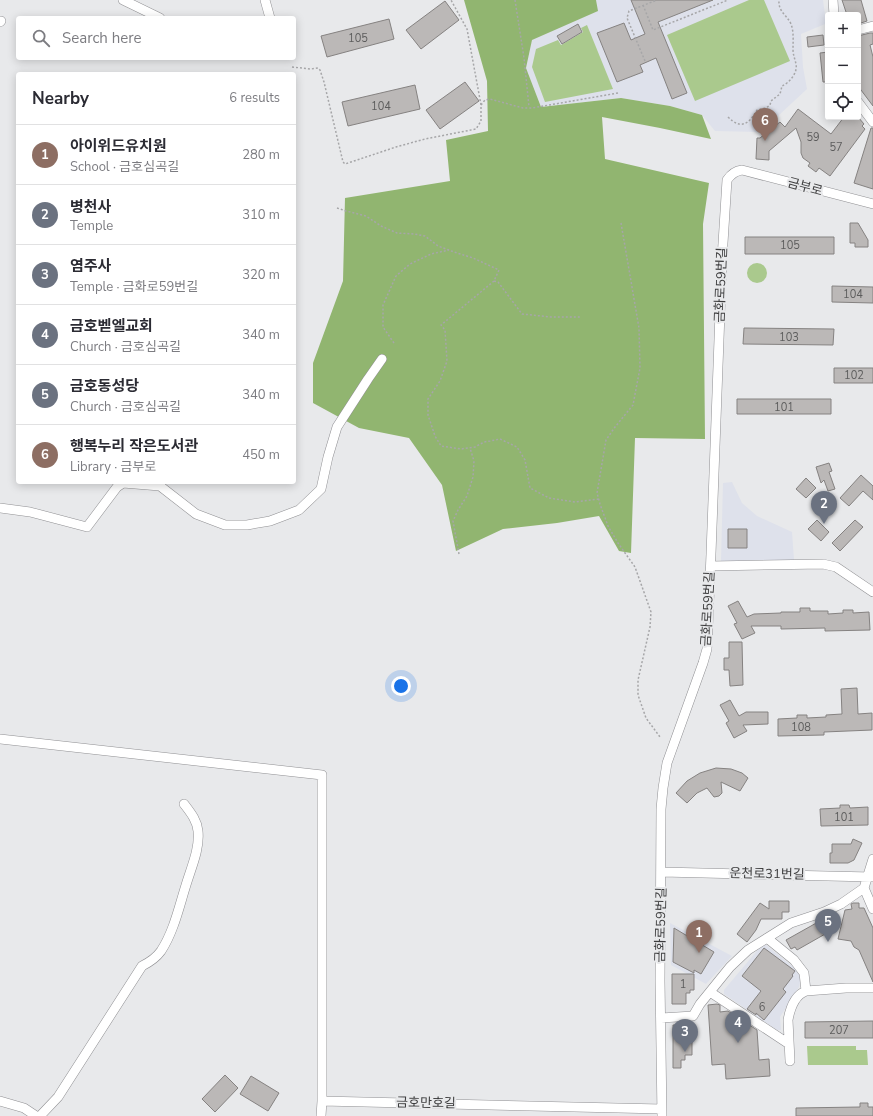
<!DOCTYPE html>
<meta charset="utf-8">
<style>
:root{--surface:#fff;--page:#f7f7f7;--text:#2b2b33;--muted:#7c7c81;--line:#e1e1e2;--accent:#1a73e8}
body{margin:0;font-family:"Nunito Sans","Noto Sans KR",sans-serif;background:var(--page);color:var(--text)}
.controls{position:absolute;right:12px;top:12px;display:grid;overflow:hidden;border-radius:4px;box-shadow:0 2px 10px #0003}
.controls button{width:36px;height:36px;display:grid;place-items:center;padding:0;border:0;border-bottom:1px solid var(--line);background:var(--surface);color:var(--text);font:20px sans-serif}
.you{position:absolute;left:401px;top:686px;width:14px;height:14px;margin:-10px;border:3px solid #fff;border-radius:50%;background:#1a73e8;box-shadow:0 0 0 6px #1a73e833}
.badge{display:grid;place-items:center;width:26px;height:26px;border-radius:50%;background:var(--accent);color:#fff;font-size:13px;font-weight:700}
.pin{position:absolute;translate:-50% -33px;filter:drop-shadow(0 1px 2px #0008)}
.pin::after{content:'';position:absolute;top:21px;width:14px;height:12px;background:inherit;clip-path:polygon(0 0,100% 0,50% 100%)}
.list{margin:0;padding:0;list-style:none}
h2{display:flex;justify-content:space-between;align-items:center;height:52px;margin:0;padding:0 16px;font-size:17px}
h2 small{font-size:13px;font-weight:400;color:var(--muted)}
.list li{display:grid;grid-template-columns:26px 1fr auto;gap:12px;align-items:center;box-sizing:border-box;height:60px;padding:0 16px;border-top:1px solid var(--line)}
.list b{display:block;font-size:15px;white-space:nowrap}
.list p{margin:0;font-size:13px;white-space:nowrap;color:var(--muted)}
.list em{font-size:13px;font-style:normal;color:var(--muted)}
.icon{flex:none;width:22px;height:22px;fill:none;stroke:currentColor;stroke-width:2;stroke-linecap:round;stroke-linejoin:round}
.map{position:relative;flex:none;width:873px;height:1116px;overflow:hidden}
.search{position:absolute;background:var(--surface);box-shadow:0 2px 10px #0003;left:16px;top:16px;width:280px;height:44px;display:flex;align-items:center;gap:10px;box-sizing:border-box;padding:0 14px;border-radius:4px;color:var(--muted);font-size:15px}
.panel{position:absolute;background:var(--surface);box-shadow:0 2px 10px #0003;left:16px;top:72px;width:280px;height:412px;border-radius:4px}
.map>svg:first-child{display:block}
</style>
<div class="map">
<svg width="873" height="1116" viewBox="0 0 873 1116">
<rect width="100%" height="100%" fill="#e8e9eb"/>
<path fill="#dee1eb" d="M596 0H823L826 22 825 24 801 34 803 67 807 89 778 116 759 132 715 131 702 115 670 106 621 98 541 107 526 68 532 39 597 11Z
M732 482 742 503 757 516 792 532 794 560 721 561 723 483Z
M670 923 732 956 706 984 671 965Z
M766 945 797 970 801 978 799 987 780 1017 781 1030H777L724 994V990L761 946Z"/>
<path fill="#aac98d" d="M749 0H764L790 61 695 101 667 35Z
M587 25 613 89 545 102 532 67 536 49 558 40 561 45 583 32 581 28Z
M747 273a10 10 0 1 1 20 0a10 10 0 1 1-20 0Z
M807 1046H856V1050H867L868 1065H808Z"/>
<path fill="#91b570" d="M464 0H596L598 11 532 40 526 68 541 107 621 98 670 106 702 115 711 139 660 128 602 117 605 159 709 183 703 224 705 439 635 438 631 553 619 551 599 516 557 523 503 529 456 551 442 485 409 438 359 428 313 403V363L343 281 345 198 450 181 446 140 488 131 487 81Z"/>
<path fill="#bbb8b7" stroke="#858281" d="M631 0H713L658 22 687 93 672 99 656 58 640 65 643 72 617 82 597 33 624 23 631 40 645 34Z
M842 0H861L867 21 858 24V15H847Z
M445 1 459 20 421 49 406 30Z
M389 19 394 39 327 57 321 36Z
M578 24 582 32 562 44 557 36Z
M870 33H873V44L870 45 873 57V106L858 86V36Z
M823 35 824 45 808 47 807 37Z
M828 52V82H823L820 53Z
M465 82 479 101 440 129 426 110Z
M415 85 420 109 348 126 342 102Z
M798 109 831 134 844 117H858L864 124 862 126 865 129 830 176 819 168 816 172 808 166 810 163 803 158 801 153V142L796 128 769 151V160L756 159 757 138H760L780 122 785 127Z
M871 128H873V189L854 183Z
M850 223H858L868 240V247H855V243H850Z
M745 237H834V254H745Z
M832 286 873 287V303L832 302Z
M744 328 834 329 833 345 743 344Z
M834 368H873V383H834Z
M737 399H831V414H737Z
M829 463 832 471 829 472 835 489 828 491 824 480 821 483 816 467Z
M861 475 873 486V500L863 491 849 506 840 498Z
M806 478 816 488 806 498 796 489Z
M817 520 829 532 821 541 808 529Z
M855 520 863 527 840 551 832 543Z
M728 529H747V548H728Z
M738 601 747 617 754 614 781 613V612H800V608H810V611H828V614L843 613V610H853V613L869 612 870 630 825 631V628L781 629V626H751L755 633 742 639 734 624 737 623 728 606Z
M729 642H742L743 685 730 686 729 670H724V658H729Z
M857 688 858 714 872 713V730L824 732V735L778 736V719L797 718V715H807V718L826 717V715L842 714 841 689Z
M730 700 739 716 746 712H768V724L743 725 747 731 734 738 726 723 729 721 720 705Z
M716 768 731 769 742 773 748 778 740 791 721 782 722 793 719 796 714 797 707 788 697 793 687 803 676 793 687 781 700 773Z
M840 805H849L850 808 868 807V825L821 826 820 809 840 808Z
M853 839 862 843 854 860 848 863H830V853H832V844H851Z
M769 901H789V912H782V919H761L756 930 747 942 737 934 760 903 769 909Z
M853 903H859V908H864L873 928V982L859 950 854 947 851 941 838 939 845 910 852 909 851 904Z
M827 917 834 929 797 950 795 947 791 949 786 940Z
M674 928 714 952 701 974 694 970V973L673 962Z
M764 948 795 971 792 975 793 976 783 989 786 992 764 1020 756 1013V1015L747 1009 761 991 742 976Z
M672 974H694V990H690V993H686V1004H672Z
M717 1004 720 1005V1012L728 1011 757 1030 759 1060 769 1059 770 1076 726 1079 725 1064 712 1065 708 1005Z
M873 1021V1038H805V1022Z
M673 1025H686V1040H692V1055H685V1060H681V1068H673Z
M225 1075 238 1088 215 1112 202 1099Z
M251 1076 279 1093 268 1111 240 1094Z
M860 1103H868V1107H873V1116H796V1108L860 1107Z"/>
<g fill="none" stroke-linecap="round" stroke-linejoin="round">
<g stroke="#909093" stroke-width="10">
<path id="minor" d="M123 0 160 18
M265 0 270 18
M833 0 834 15
M0 22 1 21
M858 30 873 26
M858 102 873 122
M0 508 30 512 87 527 117 487 123 483 160 486 196 514 225 525H247L270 521 299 510 321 489 328 457 337 427 368 379 382 359
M711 566 823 564 836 567 873 592
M0 739 322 775V1101
M662 872 872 877
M864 888 873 909
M767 938 794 960 804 973 806 991
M710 992 789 1044
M661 1018 693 1016 700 1004 730 967 748 950 791 923 824 912 841 904 864 888 873 859
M790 1061 788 1020C790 1009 795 995 806 991L846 988H873
M0 1101 24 1108 36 1116
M40 1116 58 1097 142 966C150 962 156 958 161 951 174 931 179 907 186 885 191 868 200 849 198 831 197 820 190 812 184 804
M321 1116 322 1101 662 1109
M662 1116 660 981 661 809 663 788 667 763 703 663 707 649 711 554 722 259 727 180C731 174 735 171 742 170L873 204"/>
</g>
<path stroke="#a6a6a8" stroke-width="1.5" stroke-dasharray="2 2" stroke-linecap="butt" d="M515 0 524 58 529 107
M643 5 653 30 728 0
M645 61 627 18 629 11 657 0
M292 67 311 69 318 68 320 70 324 82 343 162 345 164 396 147 425 139 476 129 481 121V105L467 29 451 0
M481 105 485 100 490 99 523 108H532L618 93
M728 117C741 130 749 124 757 110L766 108 770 105 771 101 780 94 782 86C789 83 798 73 796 64 795 59 793 55 793 49 793 41 794 32 791 24 787 15 778 12 779 0
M337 208 346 211 366 216 381 226 397 233 414 234 425 236 438 246 454 252 473 258 499 270 494 281 498 282 522 314 551 317H580
M621 223 639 328 640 368 633 405 615 427 606 440 597 493 600 504 608 526 618 543 635 567 651 612 650 627 638 680V695L646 718 660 737
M494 281 441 325 445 330 447 361 440 381 428 399V415L435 436 441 446 461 449 475 447 484 442 490 441 500 439 517 447 525 460 530 488 549 498 575 502 599 499
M394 343 383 327V305L396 276 410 264 431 254 449 250
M459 554 453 521 458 510 467 496 473 477 474 461 470 448"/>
<use href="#minor" stroke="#fff" stroke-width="9"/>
</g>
<g text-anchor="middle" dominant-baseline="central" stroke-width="4" stroke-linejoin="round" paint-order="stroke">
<g font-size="11" fill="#5c5c5c">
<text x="358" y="38">105</text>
<text x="381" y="106">104</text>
<text x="813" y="137">59</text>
<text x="836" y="147">57</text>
<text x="790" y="245">105</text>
<text x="853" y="294">104</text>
<text x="789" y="337">103</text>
<text x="854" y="375">102</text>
<text x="784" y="407">101</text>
<text x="801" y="727">108</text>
<text x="844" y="817">101</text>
<text x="683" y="984">1</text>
<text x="762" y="1007">6</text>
<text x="839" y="1030">207</text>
</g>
<g font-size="13" fill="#3d3d3e" stroke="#e8e9eb">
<text transform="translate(805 187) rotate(15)">금부로</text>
<text transform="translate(721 285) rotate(-88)">금화로59번길</text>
<text transform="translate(708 609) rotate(-87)">금화로59번길</text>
<text transform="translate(767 874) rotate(1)">운천로31번길</text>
<text transform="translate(661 925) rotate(-89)">금화로59번길</text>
<text transform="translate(426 1103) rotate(1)">금호만호길</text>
</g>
</g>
</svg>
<div class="controls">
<button>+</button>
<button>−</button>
<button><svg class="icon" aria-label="locate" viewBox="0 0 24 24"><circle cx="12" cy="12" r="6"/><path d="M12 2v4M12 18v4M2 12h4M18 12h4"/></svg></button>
</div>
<div class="you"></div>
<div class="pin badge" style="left:699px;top:953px;background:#8d6e63">1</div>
<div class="pin badge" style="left:824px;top:524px;background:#6b7280">2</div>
<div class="pin badge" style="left:685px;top:1052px;background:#6b7280">3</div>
<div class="pin badge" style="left:738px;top:1043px;background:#6b7280">4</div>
<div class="pin badge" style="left:828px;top:942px;background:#6b7280">5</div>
<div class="pin badge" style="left:765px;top:141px;background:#8d6e63">6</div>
<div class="search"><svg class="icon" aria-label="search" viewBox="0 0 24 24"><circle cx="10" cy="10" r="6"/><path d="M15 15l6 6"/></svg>Search here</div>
<section class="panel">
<h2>Nearby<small>6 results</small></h2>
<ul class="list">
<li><span class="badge" style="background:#8d6e63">1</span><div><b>아이위드유치원</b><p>School · 금호심곡길</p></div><em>280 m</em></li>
<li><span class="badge" style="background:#6b7280">2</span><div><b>병천사</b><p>Temple</p></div><em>310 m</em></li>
<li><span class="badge" style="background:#6b7280">3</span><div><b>염주사</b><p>Temple · 금화로59번길</p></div><em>320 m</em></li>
<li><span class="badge" style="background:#6b7280">4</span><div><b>금호벧엘교회</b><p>Church · 금호심곡길</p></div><em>340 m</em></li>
<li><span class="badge" style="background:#6b7280">5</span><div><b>금호동성당</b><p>Church · 금호심곡길</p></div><em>340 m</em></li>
<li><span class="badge" style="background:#8d6e63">6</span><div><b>행복누리 작은도서관</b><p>Library · 금부로</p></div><em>450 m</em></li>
</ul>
</section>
</div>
